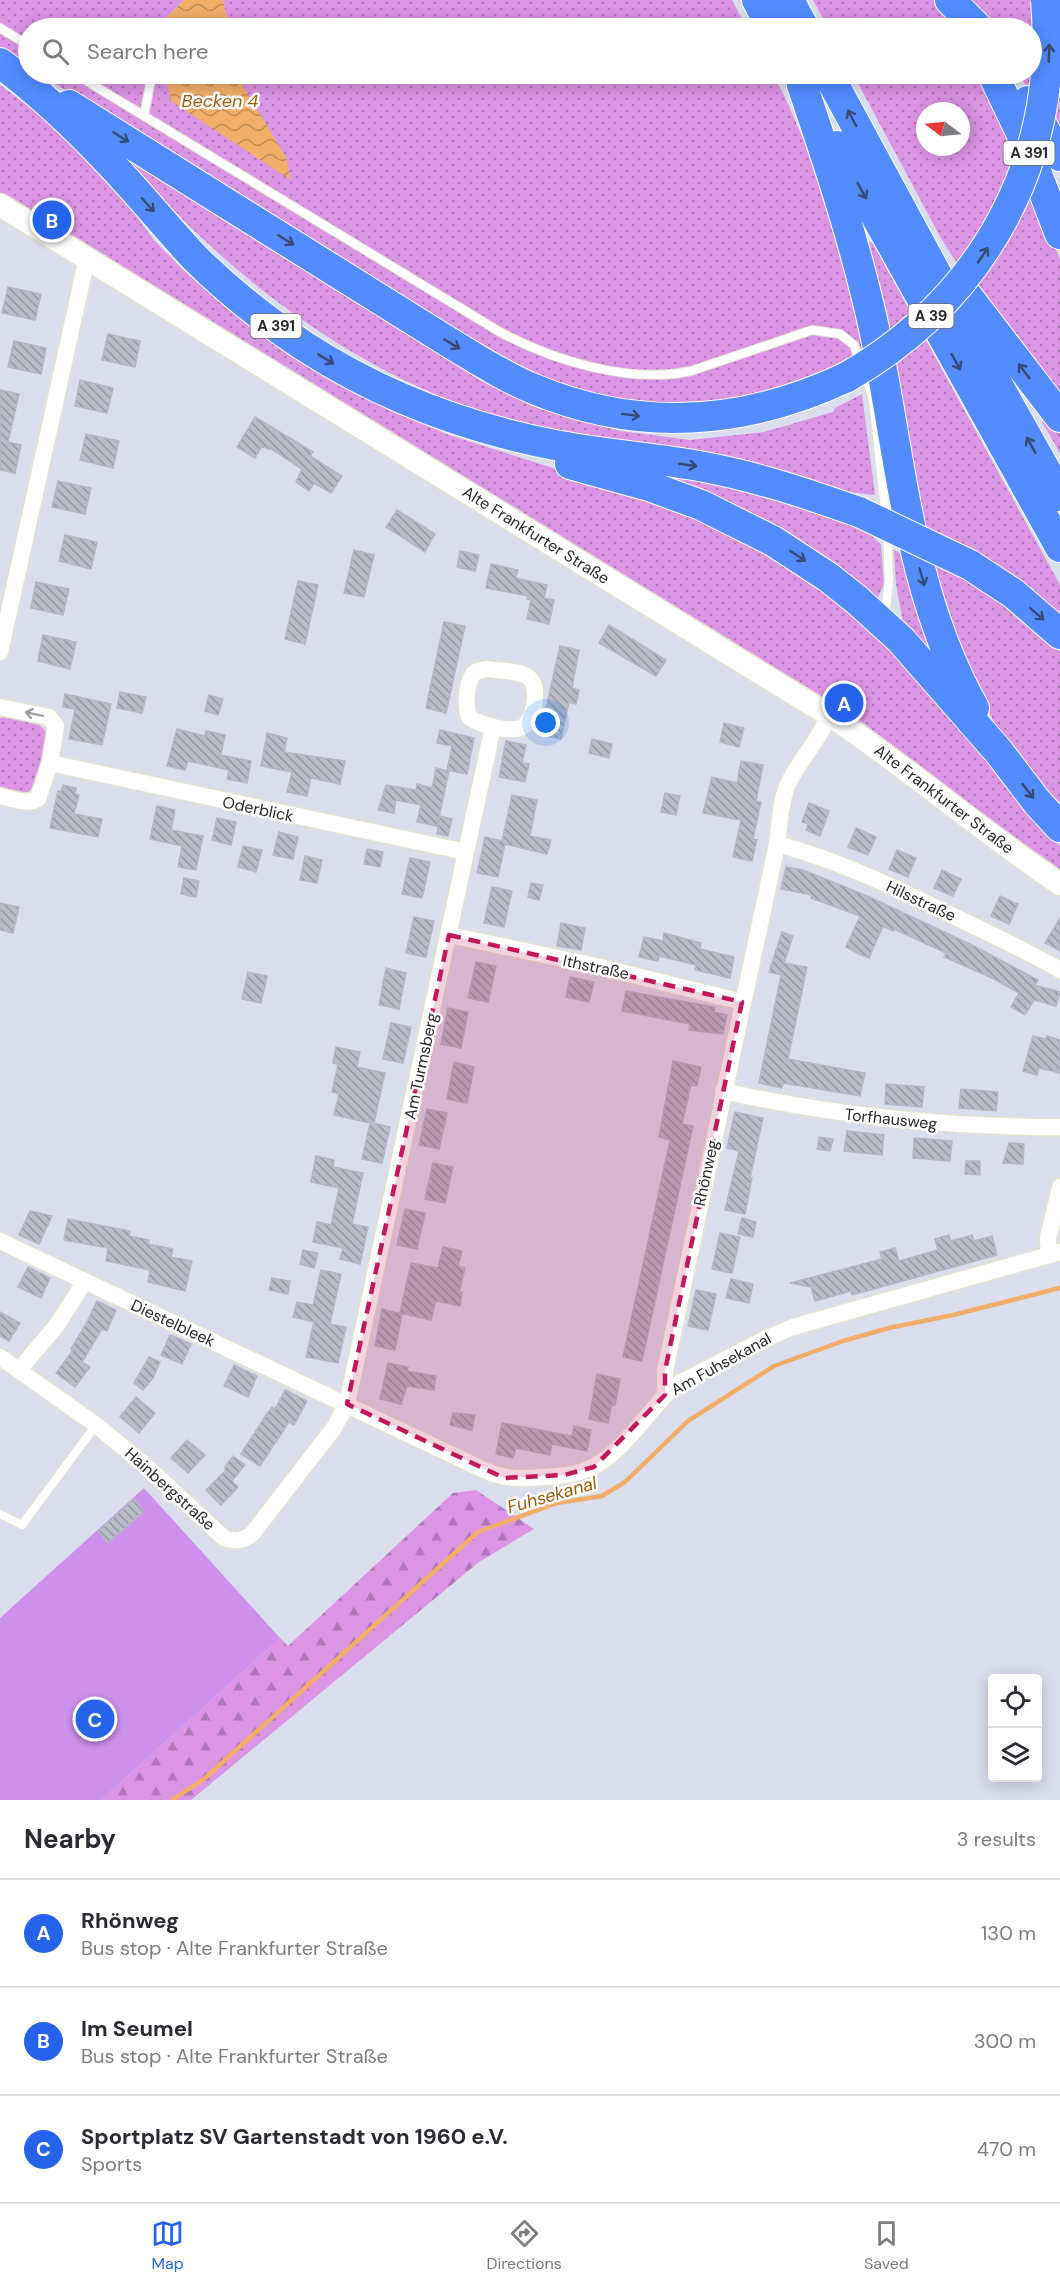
<!DOCTYPE html>
<meta charset="utf-8">
<style>
:root{--surface:#fff;--page:#f2f2f3;--text:#2b2b33;--muted:#7c7c81;--line:#e1e1e2;--accent:#2563eb}
body{margin:0;font-family:"DM Sans",sans-serif;background:var(--page);color:var(--text)}
.controls{position:absolute;right:18px;bottom:18px;display:grid;overflow:hidden;border-radius:6px;box-shadow:0 3px 15px #0003}
.controls button{width:54px;height:54px;display:grid;place-items:center;padding:0;border:0;border-bottom:2px solid var(--line);background:var(--surface);color:var(--text);font:30px sans-serif}
.compass{position:absolute;left:916px;top:102px;width:54px;height:54px;border-radius:50%;background:var(--surface);box-shadow:0 3px 15px #0003;rotate:286deg}
.you{position:absolute;left:546px;top:723px;width:21px;height:21px;margin:-15px;border:4px solid #fff;border-radius:50%;background:#1a73e8;box-shadow:0 0 0 9px #1a73e833}
.badge{display:grid;place-items:center;width:39px;height:39px;border-radius:50%;background:var(--accent);color:#fff;font-size:20px;font-weight:700}
.pin{position:absolute;translate:-50% -50%;border:3px solid #fff;box-shadow:0 2px 6px #0006}
.list{margin:0;padding:0;list-style:none}
h2{display:flex;justify-content:space-between;align-items:center;height:78px;margin:0;padding:0 24px;font-size:26px}
h2 small{font-size:20px;font-weight:400;color:var(--muted)}
.list li{display:grid;grid-template-columns:39px 1fr auto;gap:18px;align-items:center;box-sizing:border-box;height:108px;padding:0 24px;border-top:2px solid var(--line)}
.list b{display:block;font-size:22px;white-space:nowrap}
.list p{margin:0;font-size:20px;white-space:nowrap;color:var(--muted)}
.list em{font-size:20px;font-style:normal;color:var(--muted)}
.icon{flex:none;width:33px;height:33px;fill:none;stroke:currentColor;stroke-width:2;stroke-linecap:round;stroke-linejoin:round}
.map{position:relative;flex:none;width:1060px;height:1800px;overflow:hidden}
.search{position:absolute;background:var(--surface);box-shadow:0 3px 15px #0003;left:18px;right:18px;top:18px;height:66px;display:flex;align-items:center;gap:15px;box-sizing:border-box;padding:0 21px;border-radius:33px;color:var(--muted);font-size:22px}
.sheet{height:402px;background:var(--surface)}
nav{display:flex;justify-content:space-around;align-items:center;box-sizing:border-box;height:84px;border-top:2px solid var(--line);background:var(--surface);font-size:16px;color:var(--muted)}
nav a{display:grid;justify-items:center;gap:3px}
nav .on{color:var(--accent)}
.map>svg:first-child{display:block}
</style>
<div class="map">
<svg width="1060" height="1800" viewBox="0 0 1060 1800">
<defs>
<pattern id="grass-dots" width="8" height="8" patternUnits="userSpaceOnUse" patternTransform="scale(1.5)"><rect width="8" height="8" fill="#dc94e5"/><path d="M2 2h.1M6 6h.1" fill="none" stroke="#b279ba" stroke-width="1.8" stroke-linecap="round"/></pattern>
<pattern id="forest-firs" width="22" height="20" patternUnits="userSpaceOnUse" patternTransform="scale(1.5)"><rect width="22" height="20" fill="#dc94e5"/><path d="M5 1l3.5 6h-7zM16 11l3.5 6h-7z" fill="#b279ba"/></pattern>
<pattern id="water-waves" width="16" height="10" patternUnits="userSpaceOnUse" patternTransform="scale(1.5)"><rect width="16" height="10" fill="#f2ad69"/><path d="M0 5q4-4 8 0t8 0" fill="none" stroke="#c48d56"/></pattern>
<pattern id="building-back-hatch" width="6" height="6" patternUnits="userSpaceOnUse" patternTransform="scale(1.5)"><rect width="6" height="6" fill="#b9bbc7"/><path d="M-1 5l2 2M0 0l6 6M5-1l2 2" fill="none" stroke="#9698a2"/></pattern>
</defs>
<rect width="100%" height="100%" fill="#dadeec"/>
<path fill="url(#grass-dots)" fill-rule="evenodd" d="M0 0H184L161 23 162 28H28V67L0 50Z
M223 0H732L747 28H229Z
M813 0H937L958 28H828Z
M971 0H1060V144L1019 74H1032V28H990Z
M39 74H166L168 86 241 83 239 74H772L784 95 823 185 867 350 806 390 715 408 622 403 518 370Z
M853 74H983L1038 201 1060 260V405L977 294 942 240ZM925 111H961V147H925Z
M0 85 58 128 122 197 154 240 181 268 229 310 298 361 334 383 391 411 449 435 620 489 766 546 893 644 1047 833 1060 846V871L1024 846 854 716 379 424 119 269 0 193Z
M125 156 482 381 534 407 592 424 621 431 690 440 764 432 833 412 835 408 862 394 875 495 839 491C768 476 698 461 627 446 576 436 526 427 477 410 343 365 215 265 125 156Z
M872 242 1060 585V620L960 545 922 525 867 243Z
M1048 417 1060 429V453L1042 422Z
M662 476 734 485 864 528 881 545 884 584 877 599Z
M894 550 910 559 946 666 904 628 896 584Z
M926 556 1007 606 1060 652V813L1014 759 971 679Z
M6 717 39 725C43 728 46 730 46 736 48 747 38 788 28 792 19 795 8 790 0 788V718Z"/>
<path fill="url(#forest-firs)" d="M476 1490 534 1529 479 1562 191 1800H101L280 1638 288 1646 453 1493Z"/>
<path fill="#cd90ec" d="M144 1488 280 1638 101 1800H0V1618Z"/>
<path fill="url(#water-waves)" d="M184 0H223L229 28H162L161 23Z
M166 74H239L241 83 286 157 291 180 171 101Z"/>
<g fill="none" stroke-linecap="round" stroke-linejoin="round">
<path stroke="#f2ad69" stroke-width="4.5" d="M172 1800 204 1779 478 1532 557 1503 602 1496 625 1482 688 1421 774 1366 843 1341 889 1328 953 1315 1060 1288"/>
</g>
<path fill="url(#building-back-hatch)" stroke="#b4b6c7" stroke-width="1.5" d="M8 287 41 294 35 320 2 313Z
M108 334 140 341 135 367 102 360Z
M14 341 46 348 41 374 8 367Z
M80 380 113 388 107 413 75 406Z
M0 390 19 394 8 442 21 445 15 473 0 470Z
M255 417 313 452 310 456 342 476 331 493 314 483 309 491 296 482 302 469 270 448 269 449 262 446 255 458 237 447Z
M86 434 119 441 113 468 80 460Z
M58 481 91 488 85 514 52 507Z
M397 510 435 534 425 552 386 527Z
M65 535 97 542 91 569 59 561Z
M354 550 374 555 364 597 344 593Z
M460 551 479 555 475 571 457 567Z
M491 564 518 570 516 578 547 585 544 598 554 600 549 624 527 619 531 600 527 599 528 596 486 588Z
M298 581 318 585 305 644 285 639Z
M36 582 69 589 63 615 31 608Z
M444 622 465 626 446 713 426 708Z
M609 625 666 660 656 676 599 643Z
M43 635 76 642 70 669 38 661Z
M560 646 579 650 572 688 579 690 576 704 569 702 561 739 540 735Z
M120 692 146 697 142 713 117 708Z
M65 694 111 704 102 745 69 739 75 709 63 707Z
M209 695 223 699 218 715 205 711Z
M724 723 744 728 739 747 720 742Z
M177 729 205 736 206 731 225 735 221 755 251 761 247 783 227 779 229 770 188 761 185 770 167 766Z
M440 730 474 738 467 774 447 770 452 746 437 743Z
M267 733 287 738 284 752 345 761 340 784 311 778 307 796 287 792 292 772 261 766Z
M592 739 612 744 609 758 589 753Z
M506 741 526 745 522 763 529 764 525 782 499 777Z
M741 761 763 765 756 801 761 802 753 839 757 840 752 861 733 857 741 820 703 813 712 777 737 783Z
M436 768 449 771 437 826 417 822 421 805 396 800 394 813 378 810 386 785 416 790 417 784 432 788Z
M63 785 76 788 75 794 79 795 74 814 102 819 98 837 50 828 58 791 61 792Z
M665 793 680 796 676 815 661 812Z
M512 795 537 800 530 836 551 840 547 854 505 844 498 877 477 873 485 837 502 841Z
M809 803 829 811 820 836 806 830 808 824 802 822Z
M157 806 175 810 171 830 203 836 196 870 178 867 182 846 150 839Z
M440 816 452 819 448 836 437 834Z
M217 818 236 822 231 845 212 840Z
M856 828 876 837 868 855 848 847Z
M279 832 298 837 293 859 273 855Z
M243 846 262 850 256 872 238 867Z
M367 849 383 852 380 867 364 864Z
M897 850 916 858 908 877 889 869Z
M305 856 322 860 317 883 300 880Z
M410 858 430 862 422 898 402 894Z
M786 867 803 870 865 895 972 945 1038 980 1035 985 1060 992 1056 1006 1034 1000 1025 1015 1011 1007 1019 993 994 979 944 957 946 953 894 929 893 931 883 926 869 958 857 953 846 947 860 916 811 898 812 895 781 889Z
M942 870 961 879 953 896 934 888Z
M184 878 199 881 196 897 181 894Z
M531 883 543 885 539 900 528 897Z
M492 887 512 891 504 927 484 923Z
M1000 896 1018 904 1009 924 991 916Z
M0 903 19 907 13 933 0 930Z
M414 917 434 921 426 957 406 953Z
M1060 918V951L1045 943Z
M561 923 585 928 581 950 557 946Z
M782 932 793 936 784 963 807 967 788 1059 865 1073 860 1096 783 1083 782 1088 759 1083 781 975 769 972Z
M664 933 701 943 700 949 734 957 730 978 695 970 696 965 659 956 658 961 639 957 644 937 663 941Z
M476 962 496 966 488 1002 468 998Z
M386 968 406 973 399 1009 379 1005Z
M248 972 267 976 261 1003 242 999Z
M570 977 594 982 589 1002 566 997Z
M626 991 715 1007 714 1012 727 1015 723 1034 689 1030 690 1024 622 1011Z
M448 1008 468 1012 461 1048 441 1044Z
M391 1023 411 1027 403 1063 383 1059Z
M1033 1036 1046 1039 1047 1036 1060 1040V1073L1039 1068 1037 1075 1023 1071Z
M336 1047 360 1052 357 1067 385 1073 374 1123 390 1127 382 1163 362 1159 370 1123 334 1115 339 1094 332 1092 338 1064 333 1063Z
M673 1061 701 1067 697 1086 691 1085 682 1124 693 1126 642 1361 623 1357 670 1140 659 1137Z
M454 1062 474 1067 467 1103 447 1099Z
M886 1084 924 1087 922 1107 885 1104Z
M961 1089 998 1092 996 1111 959 1108Z
M427 1109 447 1113 439 1149 419 1145Z
M735 1112 763 1118 750 1178H752L745 1214 725 1210 739 1151 727 1148Z
M847 1131 884 1135 882 1155 844 1151Z
M819 1137 833 1139 830 1151 817 1149Z
M914 1138 952 1141 950 1161 913 1158Z
M1009 1143 1024 1144 1023 1164 1003 1163Z
M316 1156 334 1160 333 1167 363 1173 352 1224 368 1227 360 1264 340 1259 343 1248 313 1242 317 1222 331 1225 339 1188 311 1182Z
M966 1161H980V1175L965 1174Z
M433 1163 453 1167 445 1203 425 1199Z
M405 1209 425 1213 417 1249 397 1245Z
M30 1211 52 1216 39 1244 19 1235Z
M742 1218 756 1222 753 1237 738 1234Z
M68 1219 130 1231 129 1236 149 1240 148 1244 173 1249 171 1257 192 1261 185 1291 148 1282 150 1270 106 1261 108 1248 64 1240Z
M720 1233 740 1237 732 1273 712 1269Z
M949 1235 951 1241 972 1235 974 1241 992 1236 997 1255 852 1295 851 1291 815 1301 811 1287 790 1283 882 1259 880 1252 895 1248 899 1261 938 1250 935 1239Z
M443 1247 462 1251 458 1266 465 1268 459 1292H462L460 1306 436 1301 431 1320 400 1313 411 1263 438 1268Z
M303 1250 318 1253 314 1268 300 1264Z
M28 1267 50 1278 41 1298 18 1287Z
M321 1270 341 1274 330 1324 346 1327 338 1363 306 1357 314 1322 293 1317 297 1302 313 1305Z
M272 1278 290 1281 288 1294 269 1290Z
M731 1279 753 1284 749 1303 726 1298Z
M696 1290 716 1294 708 1330 688 1326Z
M97 1301 116 1310 107 1331 102 1329 82 1362 90 1367 75 1387 56 1373 73 1350 71 1349 87 1322Z
M382 1309 402 1314 395 1350 375 1346Z
M0 1312 20 1323 9 1341 0 1336Z
M170 1335 191 1344 182 1364 161 1355Z
M149 1357 160 1362 153 1378 143 1390 134 1383Z
M388 1363 408 1367 407 1371 436 1376 434 1390 407 1386 401 1404 380 1399Z
M234 1365 257 1376 248 1397 224 1386Z
M597 1374 620 1379 615 1405 612 1404 608 1423 589 1419Z
M285 1390 307 1401 294 1425 289 1422 260 1466 241 1454 266 1415 272 1407 275 1409Z
M136 1397 155 1413 139 1433 120 1417Z
M453 1413 475 1415 472 1430 450 1425Z
M502 1423 572 1436 574 1426 591 1430 587 1451 552 1444 550 1455 516 1448 513 1458 496 1454Z
M187 1440 205 1455 188 1473 171 1458Z
M233 1456 245 1465 232 1481 238 1487 221 1505 206 1490 225 1471V1467Z
M134 1499 144 1511 108 1543 98 1531Z"/>
<g fill="none" stroke-linecap="round" stroke-linejoin="round">
<g stroke="#e2e3cf" stroke-width="10">
<path id="lane" d="M0 28 28 45
M75 74 500 332C554 361 630 384 691 371L812 330 840 334 854 345 873 399 886 519
M144 115 152 75
M885 618 889 580 887 532
M0 1514 22 1525 96 1425"/>
</g>
<g stroke="#e2e3cf" stroke-width="19">
<path id="street" d="M0 652 87 258
M487 669C498 671 517 670 528 677 540 685 535 714 526 724 517 736 479 725 469 717 465 706 466 685 473 674 477 670 482 670 487 669Z
M0 707 49 717 56 726 50 763 38 799C27 805 12 799 0 796
M50 763 466 852
M777 844C838 860 896 888 953 916 989 933 1025 950 1060 970
M449 935 596 966 742 1002
M723 1091C835 1116 946 1127 1060 1127
M0 1241 484 1470C504 1479 521 1479 543 1477 558 1476 574 1475 588 1469 622 1456 649 1408 677 1384L767 1338 793 1327 1060 1252
M1049 1255 1048 1238 1060 1187
M0 1357 96 1425 147 1467 224 1538C235 1542 242 1541 252 1534L334 1428 347 1404 493 727
M19 1370 57 1325 85 1281
M665 1395V1371L777 844C780 825 780 801 788 784 799 760 820 740 828 716"/>
</g>
<g stroke="#e2e3cf" stroke-width="25">
<path id="secondary" d="M0 205 835 719C912 771 982 832 1060 884"/>
</g>
<g stroke="#fff" stroke-width="32">
<path id="highway" d="M757 0 772 28
M789 0 804 28
M950 0 978 28
M0 63C39 92 74 125 108 161 138 192 165 226 195 258 228 291 265 320 304 346 381 396 470 429 560 446 608 455 657 458 704 467 758 477 808 494 859 512
M828 74 969 334 1060 496
M993 74 1022 135 1060 234
M802 85C830 167 857 249 875 333 901 460 909 592 974 708
M1028 101 1060 156
M69 105 450 343C477 359 504 377 534 389 639 433 745 425 847 377
M837 146 1060 547
M965 293 1060 417
M570 464 649 486 701 505 773 541 828 577 857 600 901 640 999 752 1037 802 1060 827
M970 565 1014 594 1060 634"/>
</g>
<use href="#lane" stroke="#fff" stroke-width="8"/>
<use href="#street" stroke="#fff" stroke-width="16"/>
<use href="#secondary" stroke="#fff" stroke-width="22"/>
<use href="#highway" stroke="#528cff" stroke-width="30"/>
<g stroke="#fff" stroke-width="32" stroke-linecap="butt">
<path id="highway-bridge" d="M847 377C983 299 1060 160 1046 0
M859 512 970 565"/>
</g>
<use href="#highway-bridge" stroke="#528cff" stroke-width="30"/>
</g>
<defs><path id="oneway-shaft" d="M-6 0H5M1.5-3L5.5 0L1.5 3" fill="none" stroke-width="1.6" stroke-linecap="round" stroke-linejoin="round" transform="scale(1.5)"/></defs>
<g stroke="#374c74">
<use href="#oneway-shaft" transform="translate(1049 53) rotate(-88)"/>
<use href="#oneway-shaft" transform="translate(852 118) rotate(-118)"/>
<use href="#oneway-shaft" transform="translate(121 137) rotate(32)"/>
<use href="#oneway-shaft" transform="translate(862 191) rotate(61)"/>
<use href="#oneway-shaft" transform="translate(148 205) rotate(48)"/>
<use href="#oneway-shaft" transform="translate(286 240) rotate(32)"/>
<use href="#oneway-shaft" transform="translate(983 255) rotate(-56)"/>
<use href="#oneway-shaft" transform="translate(452 344) rotate(31)"/>
<use href="#oneway-shaft" transform="translate(326 359) rotate(31)"/>
<use href="#oneway-shaft" transform="translate(956 362) rotate(61)"/>
<use href="#oneway-shaft" transform="translate(1024 371) rotate(-127)"/>
<use href="#oneway-shaft" transform="translate(631 415) rotate(7)"/>
<use href="#oneway-shaft" transform="translate(1031 445) rotate(-119)"/>
<use href="#oneway-shaft" transform="translate(688 465) rotate(8)"/>
<use href="#oneway-shaft" transform="translate(798 556) rotate(33)"/>
<use href="#oneway-shaft" transform="translate(922 577) rotate(74)"/>
<use href="#oneway-shaft" transform="translate(1037 614) rotate(41)"/>
<use href="#oneway-shaft" transform="translate(1028 791) rotate(52)"/>
</g>
<use stroke="#9f9f9f" href="#oneway-shaft" transform="translate(34 714) rotate(-168)"/>
<path fill="#c2185b" fill-opacity="0.2" stroke="#c2185b" stroke-width="4.5" stroke-dasharray="12 8" stroke-linejoin="round" d="M449 935 742 1002 665 1371V1395L594 1467 564 1475 504 1478 347 1404Z"/>
<g text-anchor="middle" dominant-baseline="central" stroke-width="5" stroke-linejoin="round" paint-order="stroke">
<g fill="#fff" stroke="#696969" stroke-width="1.5">
<rect x="1003.5" y="141" width="51" height="24" rx="4.5"/>
<rect x="908.5" y="304" width="45" height="24" rx="4.5"/>
<rect x="250.5" y="314" width="51" height="24" rx="4.5"/>
</g>
<g font-size="15" font-weight="bold" fill="#292929">
<text x="1029" y="153">A 391</text>
<text x="931" y="316">A 39</text>
<text x="276" y="326">A 391</text>
</g>
<g font-size="16" fill="#292929" stroke="#fff">
<text transform="translate(536 535) rotate(32)">Alte Frankfurter Straße</text>
<text transform="translate(944 799) rotate(37)">Alte Frankfurter Straße</text>
<text transform="translate(258 809) rotate(12)">Oderblick</text>
<text transform="translate(921 901) rotate(25)">Hilsstraße</text>
<text transform="translate(596 967) rotate(12)">Ithstraße</text>
<text transform="translate(421 1066) rotate(-78)">Am Turmsberg</text>
<text transform="translate(891 1119) rotate(6)">Torfhausweg</text>
<text transform="translate(706 1173) rotate(-78)">Rhönweg</text>
<text transform="translate(173 1323) rotate(25)">Diestelbleek</text>
<text transform="translate(721 1364) rotate(-29)">Am Fuhsekanal</text>
<text transform="translate(170 1489) rotate(42)">Hainbergstraße</text>
</g>
<g font-size="18" font-style="italic" fill="#9d5e09" stroke="#fff">
<text x="220" y="101">Becken 4</text>
<text transform="translate(552 1495) rotate(-16)">Fuhsekanal</text>
</g>
</g>
</svg>
<div class="controls">
<button><svg class="icon" aria-label="locate" viewBox="0 0 24 24"><circle cx="12" cy="12" r="6"/><path d="M12 2v4M12 18v4M2 12h4M18 12h4"/></svg></button>
<button><svg class="icon" aria-label="layers" viewBox="0 0 24 24"><path d="M12 4l9 5-9 5-9-5zM3 14l9 5 9-5"/></svg></button>
</div>
<svg class="compass" viewBox="-18 -18 36 36"><path d="M0-13l5 13h-10z" fill="#e53935"/><path d="M0 13l5-13h-10z" fill="#7c7c81"/></svg>
<div class="you"></div>
<div class="pin badge" style="left:844px;top:703px">A</div>
<div class="pin badge" style="left:52px;top:220px">B</div>
<div class="pin badge" style="left:95px;top:1719px">C</div>
<div class="search"><svg class="icon" aria-label="search" viewBox="0 0 24 24"><circle cx="10" cy="10" r="6"/><path d="M15 15l6 6"/></svg>Search here</div>
</div>
<section class="sheet">
<h2>Nearby<small>3 results</small></h2>
<ul class="list">
<li><span class="badge">A</span><div><b>Rhönweg</b><p>Bus stop · Alte Frankfurter Straße</p></div><em>130 m</em></li>
<li><span class="badge">B</span><div><b>Im Seumel</b><p>Bus stop · Alte Frankfurter Straße</p></div><em>300 m</em></li>
<li><span class="badge">C</span><div><b>Sportplatz SV Gartenstadt von 1960 e.V.</b><p>Sports</p></div><em>470 m</em></li>
</ul>
</section>
<nav>
<a class="on"><svg class="icon" aria-label="map" viewBox="0 0 24 24"><path d="M3 6l6-2 6 2 6-2v14l-6 2-6-2-6 2zM9 4v14M15 6v14"/></svg>Map</a>
<a><svg class="icon" aria-label="directions" viewBox="0 0 24 24"><path d="M12 3l9 9-9 9-9-9zM9 14v-3h6M13 9l2 2-2 2"/></svg>Directions</a>
<a><svg class="icon" aria-label="saved" viewBox="0 0 24 24"><path d="M7 4h10v16l-5-4-5 4z"/></svg>Saved</a>
</nav>
